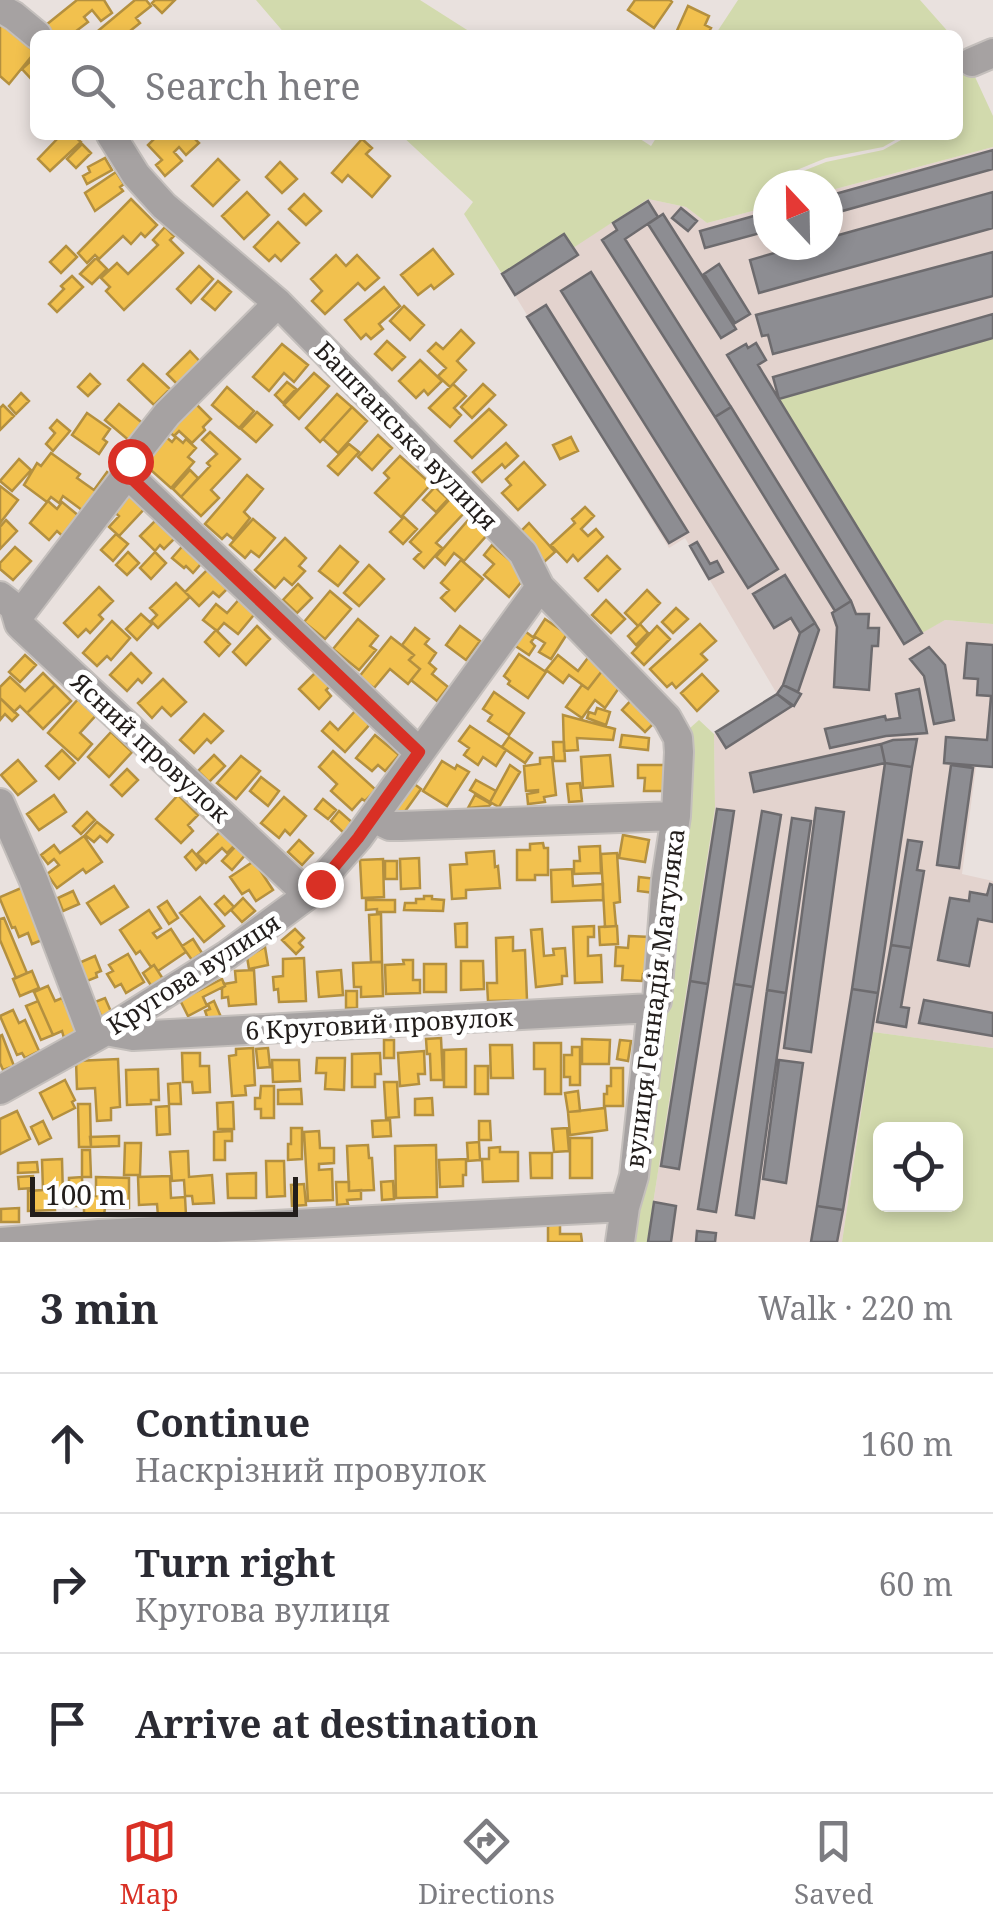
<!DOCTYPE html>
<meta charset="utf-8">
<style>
:root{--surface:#fff;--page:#f2f2f3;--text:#2b2b33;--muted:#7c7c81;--line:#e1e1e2;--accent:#d93025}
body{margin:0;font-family:"Noto Serif",serif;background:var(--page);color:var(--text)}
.controls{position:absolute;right:30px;bottom:30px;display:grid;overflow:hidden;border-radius:15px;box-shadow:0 5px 15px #0003}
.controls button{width:90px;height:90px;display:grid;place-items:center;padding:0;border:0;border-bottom:2px solid var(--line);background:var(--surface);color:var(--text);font:50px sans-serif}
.compass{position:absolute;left:753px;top:170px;width:90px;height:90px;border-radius:50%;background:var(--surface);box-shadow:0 5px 15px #0003;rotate:338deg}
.scale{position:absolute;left:30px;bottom:25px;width:268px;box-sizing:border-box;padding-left:10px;border:5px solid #221d1b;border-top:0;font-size:28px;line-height:35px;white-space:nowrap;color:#221d1b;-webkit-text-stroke:8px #fff;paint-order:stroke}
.stop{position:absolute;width:30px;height:30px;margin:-22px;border:8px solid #d93025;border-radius:50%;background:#fff}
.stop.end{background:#d93025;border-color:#fff;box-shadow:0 2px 10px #0008}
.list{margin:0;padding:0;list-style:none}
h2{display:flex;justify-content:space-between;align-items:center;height:130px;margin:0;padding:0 40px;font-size:42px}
h2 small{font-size:32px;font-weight:400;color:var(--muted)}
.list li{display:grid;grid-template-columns:65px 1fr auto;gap:30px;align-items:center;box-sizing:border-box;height:140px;padding:0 40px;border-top:2px solid var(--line)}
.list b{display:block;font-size:38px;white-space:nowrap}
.list p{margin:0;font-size:32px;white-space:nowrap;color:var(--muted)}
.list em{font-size:32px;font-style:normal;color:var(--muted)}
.icon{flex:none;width:55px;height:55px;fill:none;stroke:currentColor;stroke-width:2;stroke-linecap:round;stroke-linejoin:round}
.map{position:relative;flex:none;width:993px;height:1242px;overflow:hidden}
.search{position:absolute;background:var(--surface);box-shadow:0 5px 15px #0003;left:30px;right:30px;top:30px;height:110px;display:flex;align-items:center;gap:25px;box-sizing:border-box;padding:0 35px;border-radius:15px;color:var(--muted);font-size:38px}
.sheet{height:550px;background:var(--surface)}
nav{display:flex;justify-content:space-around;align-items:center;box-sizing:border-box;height:140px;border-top:2px solid var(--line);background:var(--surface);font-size:28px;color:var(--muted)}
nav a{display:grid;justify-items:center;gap:5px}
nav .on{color:var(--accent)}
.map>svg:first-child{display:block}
</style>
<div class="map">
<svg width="993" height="1242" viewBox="0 0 993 1242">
<rect width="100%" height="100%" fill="#e9e1de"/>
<path fill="#e3d3ce" d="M993 147V338L780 400 922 632 945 620 993 624V767L976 766 962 874 993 881V1048L873 1032 842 1242H647L715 808 714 734 777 694 685 538 669 548 502 274 564 234 573 247 648 199 686 207 707 223 768 207V245H828V191Z"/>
<path fill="#d2daad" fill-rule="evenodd" d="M256 0H420L475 35H286Z
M738 0H920L951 35H715Z
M970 66 993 116V147L828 191V185H768V207L707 223 686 207 648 199 573 248 564 235 502 274 464 214 473 202 401 135H634L651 146 658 135H904L883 147 826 158 787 174 788 177 826 162 883 150 910 135H958V73Z
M993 338V624L945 620 922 633 779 399Z
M699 720 714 734 715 808 647 1242H627L681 736Z
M873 1032 993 1048V1242H842ZM880 1130H956V1204H880Z"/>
<path fill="#f2c14e" stroke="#b4903f" stroke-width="2.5" d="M77 0H104L112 13 101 21 92 10 84 17 88 22 71 35H54L46 25Z
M135 0H146L151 6 136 18 140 23 125 35H93Z
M155 0H175L162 13 152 3Z
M635 0H670L672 2 654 28 628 10Z
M688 6 709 16 705 25 711 28 707 35H675Z
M0 23 35 52 9 84 0 76Z
M35 57V83L22 69Z
M61 135H73L81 142 50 171 38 159Z
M158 135H191L199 143 186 155 179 147 174 152 182 161 165 176 156 165 162 160 148 145Z
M362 139 372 148 366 154 390 176 372 197 348 175 342 182 332 173Z
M82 144 91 153 76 168 67 159Z
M105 158 112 170 87 184 83 176 90 172 88 167Z
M218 159 239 180 213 206 192 186Z
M280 162 297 179 282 193 266 177Z
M116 172 124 184 120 187 123 191 95 211 85 193Z
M247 192 269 215 244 239 222 216Z
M304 194 321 211 306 225 289 209Z
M131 199 157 225 145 237 141 233 131 244 123 236 99 259 95 255 87 263 78 253Z
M278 222 299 243 281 261 275 255 269 261 254 247Z
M165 227 174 236 170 240 183 253 124 310 106 291 110 287 101 278 117 263 128 274 158 245 153 240Z
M66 246 77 257 61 273 50 262Z
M433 249 453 274 434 289 431 285 418 295 401 275Z
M336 255 346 266 357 255 379 278 365 290 358 283 325 314 312 301 322 291 311 279Z
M96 258 107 269 92 284 80 274Z
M199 266 213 279 191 303 177 289Z
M72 276 83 287 57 312 49 304 64 289 61 286Z
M218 281 231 292 215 310 202 299Z
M384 287 400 306 379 324 383 329 371 339 366 334 361 339 345 320Z
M404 306 424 325 410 340 390 321Z
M461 330 474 343 457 361 466 370 450 387 438 376 446 368 428 351 436 343 443 349Z
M387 341 405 357 392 370 375 354Z
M282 344 308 365 294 382 284 373 269 391 253 377Z
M190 351 205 367 182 389 167 374Z
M420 360 442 381 428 395 424 390 416 398 399 381Z
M143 364 170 389 154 405 128 380Z
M314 373 329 386 299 419 284 405Z
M90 374 100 384 88 396 78 387Z
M287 382 296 389 283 403 275 395Z
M453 384 466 396 454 408 461 415 450 427 429 408Z
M483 384 495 395 472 418 461 407Z
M227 387 254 411 239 428 212 405Z
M21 393 29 401 16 414 9 406Z
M337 394 352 407 320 442 306 428Z
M119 404 146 426 132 443 105 420Z
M196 404 211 419 203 427 205 430 192 443 179 431 174 436 164 427Z
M3 405 14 416 0 430V408Z
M352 407 367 421 338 453 323 439Z
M489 409 506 425 472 458 455 441Z
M257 412 272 425 256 442 241 429Z
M87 413 110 429 103 439 107 442 99 454 72 435Z
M57 420 70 431 53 451 46 444 55 433 50 428Z
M210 432 240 459 211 490 219 498 201 516 181 497 210 466 207 463 217 454 202 440Z
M378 435 392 448 372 470 358 457Z
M166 437 172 442 176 437 183 443 186 439 196 448 188 457 194 462 171 488 143 463Z
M571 437 578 451 560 459 553 445Z
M506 443 518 456 505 468 502 464 482 482 473 472Z
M349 444 359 452 338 475 328 466Z
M51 453 80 474 77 478 94 490 107 472 117 480 90 516 63 496 59 503 51 497 47 502 24 485 37 463 41 466Z
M400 456 431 484 401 517 375 493 389 478 384 473Z
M19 459 31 470 12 491 0 481Z
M524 462 545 485 518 510 502 493 511 485 506 479Z
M190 470 198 478 181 497 173 489Z
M247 475 263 489 244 512 250 518 233 539 227 534 222 539 205 524Z
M0 486 18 500 0 523Z
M129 487 148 505 119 536 109 527 119 516 110 508Z
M435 487 448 499 436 512 423 500Z
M450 499 464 513 436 543 442 548 424 568 414 559 421 552 410 542Z
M48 501 57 509 62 502 85 521 68 541 57 531 49 540 30 523Z
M585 507 594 516 581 529 588 536 596 529 603 537 578 561 573 555 567 562 551 545 575 523 572 519Z
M162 514 176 537 164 549 160 545 155 551 140 536Z
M404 517 417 529 403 544 390 532Z
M253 519 275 538 259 557 251 551 245 558 230 545Z
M469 519 487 535 464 561 454 553 445 565 436 557Z
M6 520 17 531 0 549V527Z
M529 523 555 552 544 562 519 533Z
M116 534 128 544 113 561 101 550Z
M285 538 306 558 299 566 305 571 292 585 284 578 275 588 255 570Z
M187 541 206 558 193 573 186 566 184 568 172 558Z
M492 545 527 575 509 597 484 575 494 564 484 555Z
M340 546 358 562 338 586 319 571Z
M15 547 31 561 13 580 0 569V563Z
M128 552 139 563 127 575 116 565Z
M155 552 166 563 151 579 140 568Z
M607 556 620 569 598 591 585 578Z
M461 560 483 579 455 611 441 598 449 590 441 583Z
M213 564 233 583 219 597 213 592 199 606 185 592Z
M369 565 384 579 359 606 344 593Z
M176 583 190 597 158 628 151 621 157 615 150 608Z
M298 584 312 598 297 613 283 600Z
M99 587 113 601 99 615 103 619 90 633 86 629 78 637 64 623Z
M647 590 660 603 638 626 625 613Z
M330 591 351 609 325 639 304 622Z
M242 596 258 610 238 634 224 623 217 631 203 620 216 604 227 613Z
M606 600 625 619 611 633 592 615Z
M676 608 688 619 673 633 662 622Z
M141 614 152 624 137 640 126 629Z
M358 619 378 636 370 646 376 650 359 670 333 649Z
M545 619 567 634 551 659 539 652 545 643 534 636Z
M112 621 130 638 111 660 107 656 97 666 83 653Z
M640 624 648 633 636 645 628 636Z
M700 624 716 641 701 654 707 660 676 688 672 683 667 687 650 669Z
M257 626 270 639 246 665 233 652Z
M460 626 480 641 466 660 446 645Z
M657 626 670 639 644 665 632 653Z
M415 628 429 639 425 644 436 653 429 663 436 669 432 674 448 687 437 701 411 680 420 669 409 660 414 655 402 645Z
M522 629 534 638 531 642 535 646 529 655 511 643Z
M216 630 230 644 219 656 205 642Z
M391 637 414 655 409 660 420 669 408 684 390 669 374 688 359 677Z
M131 653 151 673 142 683 138 679 127 691 110 675Z
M519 654 546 672 528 698 508 684 510 681 504 676Z
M25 655 36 665 20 682 9 672Z
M558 655 578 671 590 655 605 667 588 689 569 675 563 683 546 670Z
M318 670 332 684 326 690 331 696 319 709 299 689Z
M602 671 621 685 605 708 595 700 582 718 566 707 582 685 588 689Z
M43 673 55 685 27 713 20 706 14 712 0 698V687L10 677 25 691Z
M702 674 718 691 697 711 681 693Z
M163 679 186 702 171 716 162 707 152 718 138 703Z
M55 685 71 701 43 729 27 713Z
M494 692 524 713 509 735 488 721 492 715 483 709Z
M635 696 658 719 645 732 622 710Z
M80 697 98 713 80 733 92 744 78 760 48 733Z
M0 698 18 715 12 721 5 714 0 720Z
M597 708 610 712 606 725 587 718 589 712 595 714Z
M356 710 371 723 345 752 322 731 330 722 338 730Z
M204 714 223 731 211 743 207 739 194 753 180 740Z
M563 715 615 729 613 740 577 738 578 750 564 751Z
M470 726 506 750 496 766 483 757 478 765 464 755 469 748 459 741Z
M111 732 132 752 109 777 88 757Z
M375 735 399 755 385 771 378 765 372 771 356 758Z
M622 735 649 738 648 750 620 747Z
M509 737 532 753 525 763 502 747Z
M553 742H564L565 761H554Z
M62 750 75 763 59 779 46 766Z
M333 751 376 790 365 801 362 799 352 810 331 791 337 784 319 767Z
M214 755 225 766 209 782 198 771Z
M610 755 613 786 583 788 581 757Z
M241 756 260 771 236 799 217 783Z
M552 757 556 795 544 797 545 802 528 804 527 794 538 792V790L526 791 524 766 540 764V758Z
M18 760 36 781 18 795 1 775Z
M442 761 455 769 457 765 469 772 447 806 423 791Z
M510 765 520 772 499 807 490 802Z
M638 765H665L664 791H644L645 778H638Z
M127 769 138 780 122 796 111 785Z
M261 777 279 791 268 806 250 791Z
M476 780 496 791 490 802 470 790Z
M413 783 421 789 401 817 390 809Z
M580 783 582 801 569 802 567 784Z
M54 795 66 812 39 830 27 814Z
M178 795 198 815 188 825 193 831 181 843 156 819Z
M475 795 491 804 489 806 468 808Z
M284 797 306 816 290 835 285 830 279 838 261 823Z
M323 799 336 810 328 819 315 809Z
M339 811 354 824 345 834 331 821Z
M87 812 95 820 81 834 73 826Z
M97 822 113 835 107 842 100 836 94 842 85 835Z
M227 825 241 839 227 853 222 848 206 863 197 854Z
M623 835 649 840 645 862 619 858Z
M84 836 102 862 86 873 83 869 57 888 47 874 59 865 54 859 48 864 41 855 54 845 60 853Z
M299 840 313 853 302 865 288 852Z
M543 843 544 848H548V875H535V880H517V850H530V844Z
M237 845 246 854 232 870 222 861Z
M600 846 601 873 574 874V861H580L579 847Z
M192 850 203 863 196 870 185 857Z
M494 851 495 867 498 866 500 888 466 890V898L452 899 450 865 467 864 466 853Z
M617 853 620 902 614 903 616 926 605 927 601 854Z
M419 858 420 888 401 889 400 859Z
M383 859 384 897 362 898 360 860Z
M254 861 273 890 256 901 249 890 242 894 230 877Z
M385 861H397V879H385Z
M572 869 573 886 603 884V900L552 902 551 870Z
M639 877 657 879 655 893 638 891Z
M26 886 47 938 32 944 28 933 19 937 15 927 12 928 0 899V897Z
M114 886 128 907 101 924 87 903Z
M73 891 79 904 63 911 58 898Z
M224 896 234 907 225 915 215 904Z
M424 896H432V899L444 900 443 911 404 910 405 903H416V899H424Z
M200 897 224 926 204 942 180 913Z
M243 898 255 911 242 922 231 910Z
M366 900H395V912H377V909L366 910Z
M167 901 178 918 169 924 158 907Z
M149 910 161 928 153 933 157 938 171 929 186 952 158 971 154 965 151 967 140 951 136 954 120 930Z
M381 914 382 962H371L369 915Z
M4 918 27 973 16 978 0 940V919Z
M467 923V947H456L455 924Z
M594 926V937H588V956L601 955 602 982 575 983 573 927Z
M617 926 618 944 600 945 599 927Z
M295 929 304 938 299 943 303 947 296 954 282 940Z
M542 929 544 956 554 955 553 949 565 948 567 976H562V984L536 987 531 930Z
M629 936 650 937 648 974H643L642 981 622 980 623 966H615L616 947 628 948Z
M513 937V951L525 950 527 1000 488 1001 487 983H497L496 938Z
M193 939 202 953 192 960 182 946Z
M265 947 268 965 249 969 247 957Z
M128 954 144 982 126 993 121 984 115 987 107 974 113 971 109 965Z
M95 956 101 971 96 973 97 977 87 981 79 963Z
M304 958 306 1001 279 1002 278 989 274 990 273 977 283 976V959Z
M403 960H413V980H420V993L386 994 385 965 404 964Z
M461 961H483L484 989 461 990Z
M382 962 383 996 361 997V987H354L353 963Z
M424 964H446V992H424Z
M154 965 163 979 152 987 143 973Z
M254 970 256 1004 229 1006 228 997 222 998V988L225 986 224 984 236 982 235 971Z
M341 970 343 995 319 997 317 972Z
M32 971 39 988 20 996 13 979Z
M222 979 225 986 203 997 207 1006 188 1016 180 1000Z
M48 986 55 1001 62 998 68 1010 76 1006 84 1025 75 1028 77 1032 64 1038 62 1031 53 1035 34 992Z
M346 991H357V1008H346Z
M105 998 112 1014 102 1018 95 1002Z
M38 1001 53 1035 41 1040 26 1006Z
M214 1001 221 1017 209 1022 205 1011 210 1009 208 1004Z
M13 1010 19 1023 25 1020 39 1051 25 1058 22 1053 17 1055 0 1016Z
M2 1035 14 1066 3 1070 0 1063V1036Z
M441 1038 443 1080H431L430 1054H427L426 1039Z
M582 1039 610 1040 609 1064H582Z
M384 1040H394V1058H384Z
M620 1040 631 1041 628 1061 617 1059Z
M534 1043H561V1094H545V1069H534Z
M490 1045H512L513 1078H491Z
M572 1047H580V1085H570V1077H564V1055H572Z
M253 1048 255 1085 245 1086 246 1095 232 1096 229 1056 236 1055V1049Z
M268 1048 270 1067 258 1068 256 1049Z
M466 1049V1087H444V1050Z
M424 1051 425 1074H418L419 1084 400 1086 398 1053Z
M182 1053H200V1066H209L210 1092 193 1093 192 1082H183Z
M380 1053 381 1074H375V1087H352V1054Z
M317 1058H345L344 1090 325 1089 326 1073H316Z
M118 1059 120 1107 111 1108V1120L97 1121 95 1088 77 1089 76 1061Z
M272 1060H299L300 1081 273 1082Z
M475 1066H488V1094H475Z
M611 1068H623V1106H604V1094H607V1086H611Z
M158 1069 159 1100H151V1104L127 1105 126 1070Z
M65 1080 75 1100 72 1102 75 1108 53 1119 40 1093Z
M384 1082H397L399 1117 386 1118Z
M180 1083 181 1104H169L168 1084Z
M261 1086H274V1118H261V1109H255V1098H260Z
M301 1089 302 1104H278V1090Z
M578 1091 580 1111 568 1112 565 1093Z
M432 1098 433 1115H415V1099Z
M233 1102 234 1129H218L217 1103Z
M78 1104H90L91 1147H79Z
M169 1106 170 1134 157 1135 156 1107Z
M605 1108 607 1130 570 1135 568 1112Z
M17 1111 30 1139 0 1154V1119Z
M390 1120 391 1136 373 1137 372 1121Z
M43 1121 51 1138 39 1144 31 1127Z
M479 1121H490L491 1140H479Z
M291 1128H302V1159L288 1160V1144H291Z
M567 1128 569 1151 554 1152 552 1129Z
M232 1131V1141H225V1160H214V1132Z
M319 1131 320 1148H334V1163L319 1164V1170L332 1169 333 1200 308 1201 304 1132Z
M119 1136V1146L91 1147 90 1137Z
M570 1138H592V1178H570Z
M479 1142 480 1160 468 1161 467 1143Z
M125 1143H141L140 1175H124Z
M368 1145 369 1158H372L374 1190 349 1191 347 1146Z
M436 1145 437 1197 396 1198 395 1146Z
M500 1147V1152H518V1181L483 1182 482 1159H489V1148Z
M82 1150H90L91 1177H82Z
M188 1151 189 1177 212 1175 214 1203 193 1204 192 1196H185L184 1180 172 1181 170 1152Z
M530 1153H552V1178H531Z
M62 1159 63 1197 54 1198 55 1210 28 1211V1191L43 1190 42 1160Z
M466 1159V1175H463V1186L440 1187 439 1160Z
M266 1161H284L285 1196 267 1197Z
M37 1162 38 1172 18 1173V1163Z
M256 1173V1198H228L227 1174Z
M33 1176V1188L19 1189 18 1177Z
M170 1176 171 1198 185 1197 186 1215 158 1216 157 1204 139 1205 138 1177Z
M82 1177 83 1206H69V1196H65L64 1185H69V1178Z
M96 1177 129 1178V1208H105L104 1215H84V1196H96Z
M393 1181 394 1199 382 1200 381 1182Z
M336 1182H349V1191L361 1190V1199L347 1200 348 1204 337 1205Z
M304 1184 306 1205 292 1206 291 1185Z
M19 1208V1222H1V1209Z
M560 1224V1234H581L582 1242H548V1225Z"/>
<path fill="#8d8d92" stroke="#6d6b6e" stroke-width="2.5" d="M993 150V169L828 215V196Z
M993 192V228L759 293 750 260 802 245H828V238Z
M648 201 658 217 625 239 731 407 715 417 602 240 617 230 613 223Z
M681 208 697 221 688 231 672 218Z
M768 212V231L705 248 700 231Z
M663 214 736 329 721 338 648 224Z
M564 234 578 255 515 295 502 274Z
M993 252V296L773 354 768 335 762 336 756 315Z
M719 264 750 314 735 323 704 274Z
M591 272 778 569 748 588 561 291Z
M546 305 688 532 669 543 527 317Z
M993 314V338L779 399 773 377Z
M756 343 766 360 758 365 922 633 904 644 727 355 746 344 748 348Z
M731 407 851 601 835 611 715 417Z
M697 542 710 564 717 561 723 572 709 579 690 546Z
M785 575 815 623 800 633 791 618 774 628 753 594Z
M851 601 856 614H869L868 628H879L878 646H872L869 690 834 687 837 627 832 613Z
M815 623 819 630 798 692 783 685 800 633Z
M967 643 993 645V767L944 763 946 737 987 740 991 696 977 695 978 679 964 678Z
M929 647 945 665 954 720 934 724 924 676 910 659Z
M783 685 801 694 794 706 777 694Z
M919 689 927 733 886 736 830 748 825 729 885 716 886 720 900 718 896 694Z
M777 694 792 706 726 748 716 732Z
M917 739 912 767 885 763 881 744 893 740Z
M881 744 885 763 754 792 750 773Z
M885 763 912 767 878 993 852 989Z
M951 765 973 768 959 868 937 865Z
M816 808 844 812 811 1052 784 1048Z
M717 809 734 811 708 984 690 981Z
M762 811 781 815 753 987 734 984Z
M792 818 811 821 786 993 767 990Z
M908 840 922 842 917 870 924 871 911 948 891 945Z
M990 884 993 885V922L978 919 969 966 938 960 950 898 969 901 970 892 987 895Z
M891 945 911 948 901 1007 909 1008 906 1027 877 1022Z
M690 981 708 984 679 1169 661 1166Z
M734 984 753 987 716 1212 698 1209Z
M852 989 878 993 843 1210 817 1206Z
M767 990 786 993 754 1218 736 1215Z
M924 1000 993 1013V1036L919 1023Z
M779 1060 803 1063 786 1183 763 1179Z
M654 1202 676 1206 671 1242H648Z
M817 1206 843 1210 837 1242H811Z
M697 1231 716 1233 715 1242H696Z"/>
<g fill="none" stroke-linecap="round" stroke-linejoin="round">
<g stroke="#c4bfbc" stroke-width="32">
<path id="minor" d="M0 8 14 16 37 35
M972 62 993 53
M111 135 136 175 164 206 278 303 523 553 540 587 667 718 678 738 679 752 676 816 666 880 657 1001 652 1008 634 1176 625 1207 620 1242
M125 472 419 752
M0 596 14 607 19 624 23 628 308 895
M18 617 122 481 130 461 167 414 278 303
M0 803 34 881 93 1037
M373 818 390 826H401L676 816
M106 1031 133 1036 652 1008
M0 1090 106 1031 227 955 308 895 358 838 540 587
M0 1242 99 1234 625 1207"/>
</g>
<use href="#minor" stroke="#a6a2a2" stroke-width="28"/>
</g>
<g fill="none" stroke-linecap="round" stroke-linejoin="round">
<path stroke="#d93025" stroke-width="12" d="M130 461 125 472 419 752 358 838 320 884"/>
</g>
<g text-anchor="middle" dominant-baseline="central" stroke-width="10" stroke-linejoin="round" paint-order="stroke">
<g font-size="25" fill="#221d1b" stroke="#fff">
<text transform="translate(407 435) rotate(46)">Баштанська вулиця</text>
<text transform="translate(151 747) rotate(43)">Ясний провулок</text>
<text transform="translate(193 973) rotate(-33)">Кругова вулиця</text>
<text transform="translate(654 998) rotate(-83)">вулиця Геннадія Матуляка</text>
<text transform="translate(379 1023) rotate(-3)">6 Круговий провулок</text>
</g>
</g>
</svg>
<div class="controls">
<button><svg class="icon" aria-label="locate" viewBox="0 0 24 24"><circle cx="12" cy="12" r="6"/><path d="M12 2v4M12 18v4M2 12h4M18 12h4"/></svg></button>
</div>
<svg class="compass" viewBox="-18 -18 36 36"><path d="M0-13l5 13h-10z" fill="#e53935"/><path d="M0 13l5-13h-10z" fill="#7c7c81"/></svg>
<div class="scale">100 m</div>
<div class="stop" style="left:130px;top:461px"></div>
<div class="stop end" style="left:320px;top:884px"></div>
<div class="search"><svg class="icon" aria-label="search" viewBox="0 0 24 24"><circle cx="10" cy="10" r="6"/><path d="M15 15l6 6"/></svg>Search here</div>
</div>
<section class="sheet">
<h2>3 min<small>Walk · 220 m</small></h2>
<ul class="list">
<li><svg class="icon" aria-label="ahead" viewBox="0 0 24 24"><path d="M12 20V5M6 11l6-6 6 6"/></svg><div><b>Continue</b><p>Наскрізний провулок</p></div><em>160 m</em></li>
<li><svg class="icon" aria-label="right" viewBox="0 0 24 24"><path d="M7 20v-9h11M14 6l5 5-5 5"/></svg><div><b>Turn right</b><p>Кругова вулиця</p></div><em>60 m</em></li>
<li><svg class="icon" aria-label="arrive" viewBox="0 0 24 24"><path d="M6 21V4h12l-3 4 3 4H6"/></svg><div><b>Arrive at destination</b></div></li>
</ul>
</section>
<nav>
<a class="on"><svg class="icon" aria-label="map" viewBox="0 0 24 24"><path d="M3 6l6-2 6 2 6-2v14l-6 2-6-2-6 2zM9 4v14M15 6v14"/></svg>Map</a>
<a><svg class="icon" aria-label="directions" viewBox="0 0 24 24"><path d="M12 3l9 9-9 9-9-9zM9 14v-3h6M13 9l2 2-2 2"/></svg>Directions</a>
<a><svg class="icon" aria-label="saved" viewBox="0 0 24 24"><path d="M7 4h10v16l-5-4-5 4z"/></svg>Saved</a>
</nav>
